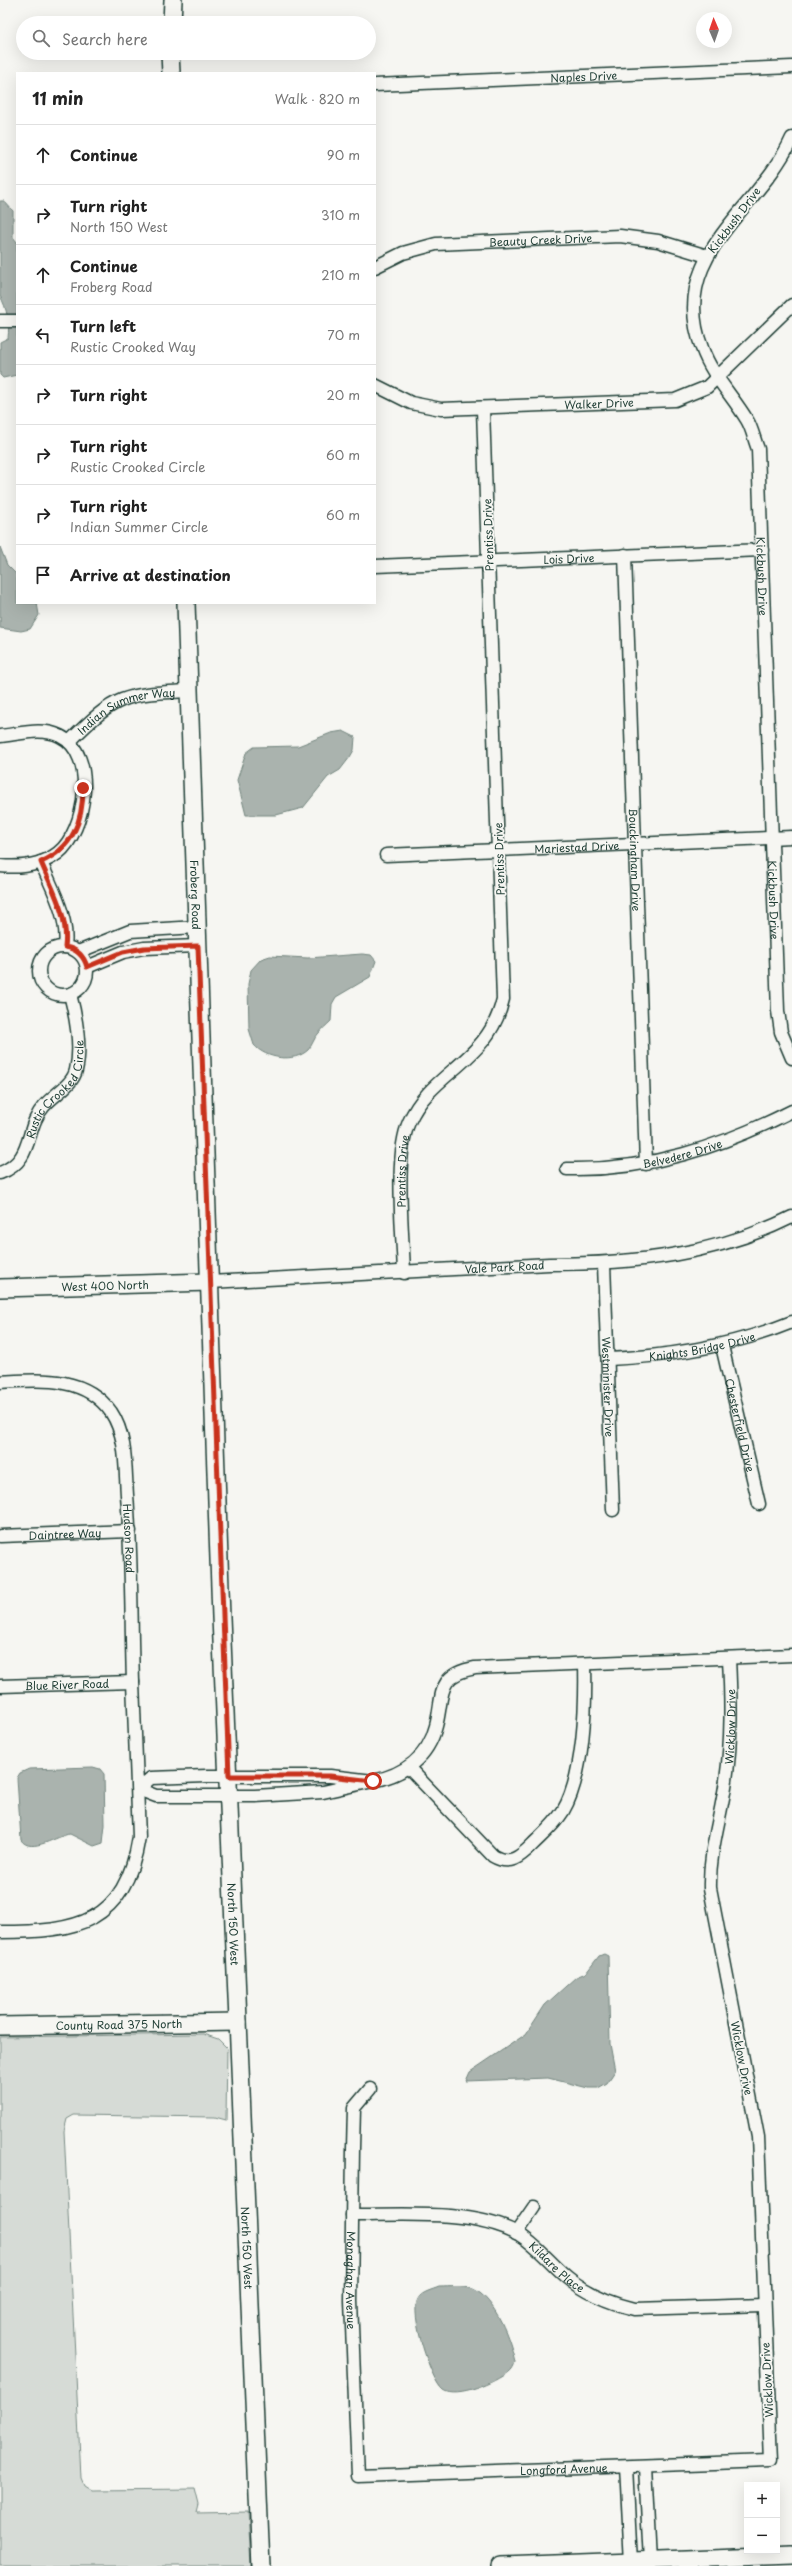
<!DOCTYPE html>
<meta charset="utf-8">
<style>
:root{--surface:#fff;--page:#f6f6f6;--text:#222;--muted:#767676;--line:#e0e0e0}
body{margin:0;font-family:"Playpen Sans",sans-serif;background:var(--page);color:var(--text)}
.controls{position:absolute;right:12px;bottom:12px;display:grid;overflow:hidden;border-radius:0px;box-shadow:0 4px 16px #0002}
.controls button{width:36px;height:36px;display:grid;place-items:center;padding:0;border:0;border-bottom:1px solid var(--line);background:var(--surface);color:var(--text);font:20px sans-serif}
.compass{position:absolute;left:696px;top:12px;width:36px;height:36px;border-radius:50%;background:var(--surface);box-shadow:0 4px 16px #0002;rotate:358deg}
.stop{position:absolute;width:12px;height:12px;margin:-9px;border:3px solid #c8321e;border-radius:50%;background:#fff}
.stop.end{background:#c8321e;border-color:#fff;box-shadow:0 1px 4px #0008}
.list{margin:0;padding:0;list-style:none}
h2{display:flex;justify-content:space-between;align-items:center;height:52px;margin:0;padding:0 16px;font-size:17px}
h2 small{font-size:13px;font-weight:400;color:var(--muted)}
.list li{display:grid;grid-template-columns:26px 1fr auto;gap:12px;align-items:center;box-sizing:border-box;height:60px;padding:0 16px;border-top:1px solid var(--line)}
.list b{display:block;font-size:15px;white-space:nowrap}
.list p{margin:0;font-size:13px;white-space:nowrap;color:var(--muted)}
.list em{font-size:13px;font-style:normal;color:var(--muted)}
.icon{flex:none;width:22px;height:22px;fill:none;stroke:currentColor;stroke-width:2;stroke-linecap:round;stroke-linejoin:round}
.map{position:relative;flex:none;width:792px;height:2566px;overflow:hidden}
.search{position:absolute;background:var(--surface);box-shadow:0 4px 16px #0002;left:16px;top:16px;width:360px;height:44px;display:flex;align-items:center;gap:10px;box-sizing:border-box;padding:0 14px;border-radius:22px;color:var(--muted);font-size:15px}
.panel{position:absolute;background:var(--surface);box-shadow:0 4px 16px #0002;left:16px;top:72px;width:360px;height:532px;border-radius:0px}
.map>svg:first-child{display:block}
</style>
<div class="map">
<svg width="792" height="2566" viewBox="0 0 792 2566">
<rect width="100%" height="100%" fill="#f6f6f2"/>
<filter id="ink" filterUnits="userSpaceOnUse"><feTurbulence type="fractalNoise" baseFrequency=".025" numOctaves="2"/><feDisplacementMap in="SourceGraphic" scale="8" xChannelSelector="R" yChannelSelector="G"/><feConvolveMatrix kernelMatrix="1 2 1 2 8 2 1 2 1" color-interpolation-filters="sRGB"/></filter>
<g filter="url(#ink)">
<path fill="#d6dbd6" stroke="#7a8c85" d="M203 2034 218 2039 227 2048 226 2120 215 2117 74 2115 67 2119 64 2131 81 2478 84 2485 92 2490 195 2489 199 2505 197 2513 248 2512 251 2566H0V2037Z"/>
<path fill="#aab3ae" stroke="#72847d" d="M0 201H4L13 211V237L17 242V375L3 378 0 375V342L8 338C10 324 7 308 0 296Z
M0 547 7 565 17 575V603H37L39 615 30 629 21 631 0 628Z
M343 731 355 737 354 750 350 757 340 770 328 777 303 808 276 815H246L237 780 246 753 254 747 298 746 331 733Z
M362 954 371 955 376 961 370 977 336 997 332 1004 331 1021C327 1025 322 1029 318 1034 314 1038 312 1046 308 1050 294 1063 266 1059 254 1045L249 1029 248 984 251 970 261 959 270 956 308 958Z
M93 1767 100 1769 104 1774 105 1825 103 1843 94 1846 70 1834C58 1835 31 1855 21 1840L17 1778 20 1773 29 1769Z
M604 1954 608 1956 610 2044 615 2071 607 2083 598 2088H588L548 2078 466 2081 470 2072 526 2034 545 2005 576 1977 586 1973 599 1956Z
M439 2287C450 2287 462 2285 473 2289 495 2298 511 2341 515 2362 514 2366 512 2370 509 2372 497 2382 457 2400 443 2390 431 2381 409 2313 418 2299 421 2292 432 2290 439 2287Z"/>
<g fill="none" stroke-linecap="round" stroke-linejoin="round">
<g stroke="#1f3d34" stroke-width="15">
<g id="street">
<path id="s1" d="M375 85 792 67"/>
<path id="s2" d="M792 138C760 210 666 255 702 348 712 376 732 395 747 420 752 428 754 439 758 449L778 1011 781 1032 792 1058"/>
<path id="s3" d="M375 267 403 253 436 244 620 236 658 241 707 256"/>
<path d="M0 321H17"/>
<path id="s4" d="M375 385 411 403 441 409 675 400 707 387 792 305"/>
<path id="s5" d="M625 555 646 1164"/>
<path id="s6" d="M375 566 762 550"/>
<path d="M0 736C20 734 42 727 60 736 98 754 86 831 58 853 41 866 21 868 0 866"/>
<path id="s7" d="M69 742C116 695 123 694 189 691"/>
<path id="s8" d="M386 855 792 837"/>
<path d="M41 862C52 889 69 917 65 947"/>
<circle cx="63" cy="971" r="24"/>
<path d="M78 952 130 931 197 927"/>
<path d="M87 967 123 952 144 948 198 946"/>
<path id="s9" d="M567 1169C648 1171 721 1147 792 1111"/>
<path id="s10" d="M0 1173C35 1160 24 1128 44 1106 53 1095 73 1085 76 1070 82 1046 76 1017 70 994"/>
<path id="s11" d="M604 1264 613 1510"/>
<path id="s12" d="M404 1273C403 1235 394 1155 409 1122 431 1071 489 1062 503 999L483 409"/>
<path id="s13" d="M210 1282 549 1264C632 1264 716 1255 792 1217"/>
<path id="s14" d="M722 1346 759 1504"/>
<path id="s15" d="M609 1359C672 1356 733 1346 792 1322"/>
<path id="s16" d="M0 1382C40 1380 85 1375 111 1412 127 1436 125 1467 127 1495 132 1557 131 1620 133 1682 135 1734 137 1785 139 1837 125 1924 77 1932 0 1932"/>
<path id="s17" d="M0 1536 130 1531"/>
<path id="s18" d="M0 1686 133 1682"/>
<path d="M408 1767 493 1856C510 1866 520 1857 532 1845 543 1834 555 1824 563 1811 584 1776 586 1704 585 1664"/>
<path d="M207 1776H330L373 1781 323 1792 255 1796H156L138 1789 151 1778Z"/>
<path d="M373 1781C403 1775 428 1758 436 1726 444 1696 435 1675 475 1668L792 1655"/>
<path id="s19" d="M370 2089 354 2108 353 2148 351 2301 358 2476 771 2461 758 2137 710 1888C709 1851 721 1817 726 1780 732 1739 731 1699 729 1658"/>
<path id="s20" d="M352 2215C401 2215 473 2209 517 2233 537 2245 550 2263 567 2277 587 2294 610 2303 635 2309L763 2305"/>
<path d="M516 2233 534 2207"/>
<path d="M626 2467 631 2562"/>
<path d="M645 2467 650 2561"/>
</g>
</g>
<g stroke="#1f3d34" stroke-width="20">
<g id="secondary">
<path d="M172 23 173 0"/>
<path d="M170 53 171 73"/>
<path id="s21" d="M186 603 221 1617 261 2566"/>
<path id="s22" d="M0 1288 210 1282"/>
<path id="s23" d="M0 2026 238 2022"/>
<path d="M500 2566 792 2555"/>
</g>
</g>
<use href="#street" stroke="#f6f6f2" stroke-width="12"/>
<use href="#secondary" stroke="#f6f6f2" stroke-width="17"/>
</g>
</g>
<g fill="none" stroke-linecap="round" stroke-linejoin="round" filter="url(#ink)">
<path stroke="#c8321e" stroke-width="5" d="M83 788C83 821 73 848 41 862 52 889 69 917 65 947 77 949 84 956 87 967L123 952 144 948 198 946 229 1776H330L373 1781"/>
</g>
<g text-anchor="middle" dominant-baseline="central" stroke-width="3.5" stroke-linejoin="round" paint-order="stroke">
<g font-size="11" fill="#1f3d34" stroke="#f6f6f2">
<text stroke="none"><textPath href="#s1" startOffset="209">Naples Drive</textPath></text>
<text transform="translate(734 220) rotate(-53)">Kickbush Drive</text>
<text stroke="none"><textPath href="#s3" startOffset="170">Beauty Creek Drive</textPath></text>
<text stroke="none"><textPath href="#s4" startOffset="229">Walker Drive</textPath></text>
<text transform="translate(488 535) rotate(-92)">Prentiss Drive</text>
<text stroke="none"><textPath href="#s6" startOffset="194">Lois Drive</textPath></text>
<text stroke="none"><textPath href="#s2" startOffset="484">Kickbush Drive</textPath></text>
<text stroke="none"><textPath href="#s7" startOffset="68">Indian Summer Way</textPath></text>
<text stroke="none"><textPath href="#s8" startOffset="191">Mariestad Drive</textPath></text>
<text transform="translate(499 859) rotate(-92)">Prentiss Drive</text>
<text stroke="none"><textPath href="#s5" startOffset="305">Bouckingham Drive</textPath></text>
<text stroke="none"><textPath href="#s21" startOffset="292">Froberg Road</textPath></text>
<text stroke="none"><textPath href="#s2" startOffset="808">Kickbush Drive</textPath></text>
<text stroke="none"><textPath href="#s10" startOffset="105">Rustic Crooked Circle</textPath></text>
<text stroke="none"><textPath href="#s9" startOffset="117">Belvedere Drive</textPath></text>
<text stroke="none"><textPath href="#s12" startOffset="102">Prentiss Drive</textPath></text>
<text stroke="none"><textPath href="#s13" startOffset="295">Vale Park Road</textPath></text>
<text stroke="none"><textPath href="#s22" startOffset="105">West 400 North</textPath></text>
<text stroke="none"><textPath href="#s15" startOffset="94">Knights Bridge Drive</textPath></text>
<text stroke="none"><textPath href="#s11" startOffset="123">Westminister Drive</textPath></text>
<text stroke="none"><textPath href="#s14" startOffset="81">Chesterfield Drive</textPath></text>
<text stroke="none"><textPath href="#s17" startOffset="65">Daintree Way</textPath></text>
<text stroke="none"><textPath href="#s16" startOffset="250">Hudson Road</textPath></text>
<text stroke="none"><textPath href="#s18" startOffset="67">Blue River Road</textPath></text>
<text stroke="none"><textPath href="#s19" startOffset="1547">Wicklow Drive</textPath></text>
<text stroke="none"><textPath href="#s21" startOffset="1322">North 150 West</textPath></text>
<text stroke="none"><textPath href="#s23" startOffset="119">County Road 375 North</textPath></text>
<text transform="translate(742 2058) rotate(79)">Wicklow Drive</text>
<text stroke="none"><textPath href="#s21" startOffset="1646">North 150 West</textPath></text>
<text stroke="none"><textPath href="#s20" startOffset="220">Kildare Place</textPath></text>
<text stroke="none"><textPath href="#s19" startOffset="197">Monaghan Avenue</textPath></text>
<text transform="translate(767 2380) rotate(-93)">Wicklow Drive</text>
<text stroke="none"><textPath href="#s19" startOffset="599">Longford Avenue</textPath></text>
</g>
</g>
</svg>
<div class="controls">
<button>+</button>
<button>−</button>
</div>
<svg class="compass" viewBox="-18 -18 36 36"><path d="M0-13l5 13h-10z" fill="#e53935"/><path d="M0 13l5-13h-10z" fill="#767676"/></svg>
<div class="stop" style="left:373px;top:1781px"></div>
<div class="stop end" style="left:83px;top:788px"></div>
<div class="search"><svg class="icon" aria-label="search" viewBox="0 0 24 24"><circle cx="10" cy="10" r="6"/><path d="M15 15l6 6"/></svg>Search here</div>
<section class="panel">
<h2>11 min<small>Walk · 820 m</small></h2>
<ul class="list">
<li><svg class="icon" aria-label="ahead" viewBox="0 0 24 24"><path d="M12 20V5M6 11l6-6 6 6"/></svg><div><b>Continue</b></div><em>90 m</em></li>
<li><svg class="icon" aria-label="right" viewBox="0 0 24 24"><path d="M7 20v-9h11M14 6l5 5-5 5"/></svg><div><b>Turn right</b><p>North 150 West</p></div><em>310 m</em></li>
<li><svg class="icon" aria-label="ahead" viewBox="0 0 24 24"><path d="M12 20V5M6 11l6-6 6 6"/></svg><div><b>Continue</b><p>Froberg Road</p></div><em>210 m</em></li>
<li><svg class="icon" aria-label="left" viewBox="0 0 24 24"><path d="M17 20v-9H6M10 6l-5 5 5 5"/></svg><div><b>Turn left</b><p>Rustic Crooked Way</p></div><em>70 m</em></li>
<li><svg class="icon" aria-label="right" viewBox="0 0 24 24"><path d="M7 20v-9h11M14 6l5 5-5 5"/></svg><div><b>Turn right</b></div><em>20 m</em></li>
<li><svg class="icon" aria-label="right" viewBox="0 0 24 24"><path d="M7 20v-9h11M14 6l5 5-5 5"/></svg><div><b>Turn right</b><p>Rustic Crooked Circle</p></div><em>60 m</em></li>
<li><svg class="icon" aria-label="right" viewBox="0 0 24 24"><path d="M7 20v-9h11M14 6l5 5-5 5"/></svg><div><b>Turn right</b><p>Indian Summer Circle</p></div><em>60 m</em></li>
<li><svg class="icon" aria-label="arrive" viewBox="0 0 24 24"><path d="M6 21V4h12l-3 4 3 4H6"/></svg><div><b>Arrive at destination</b></div></li>
</ul>
</section>
</div>
